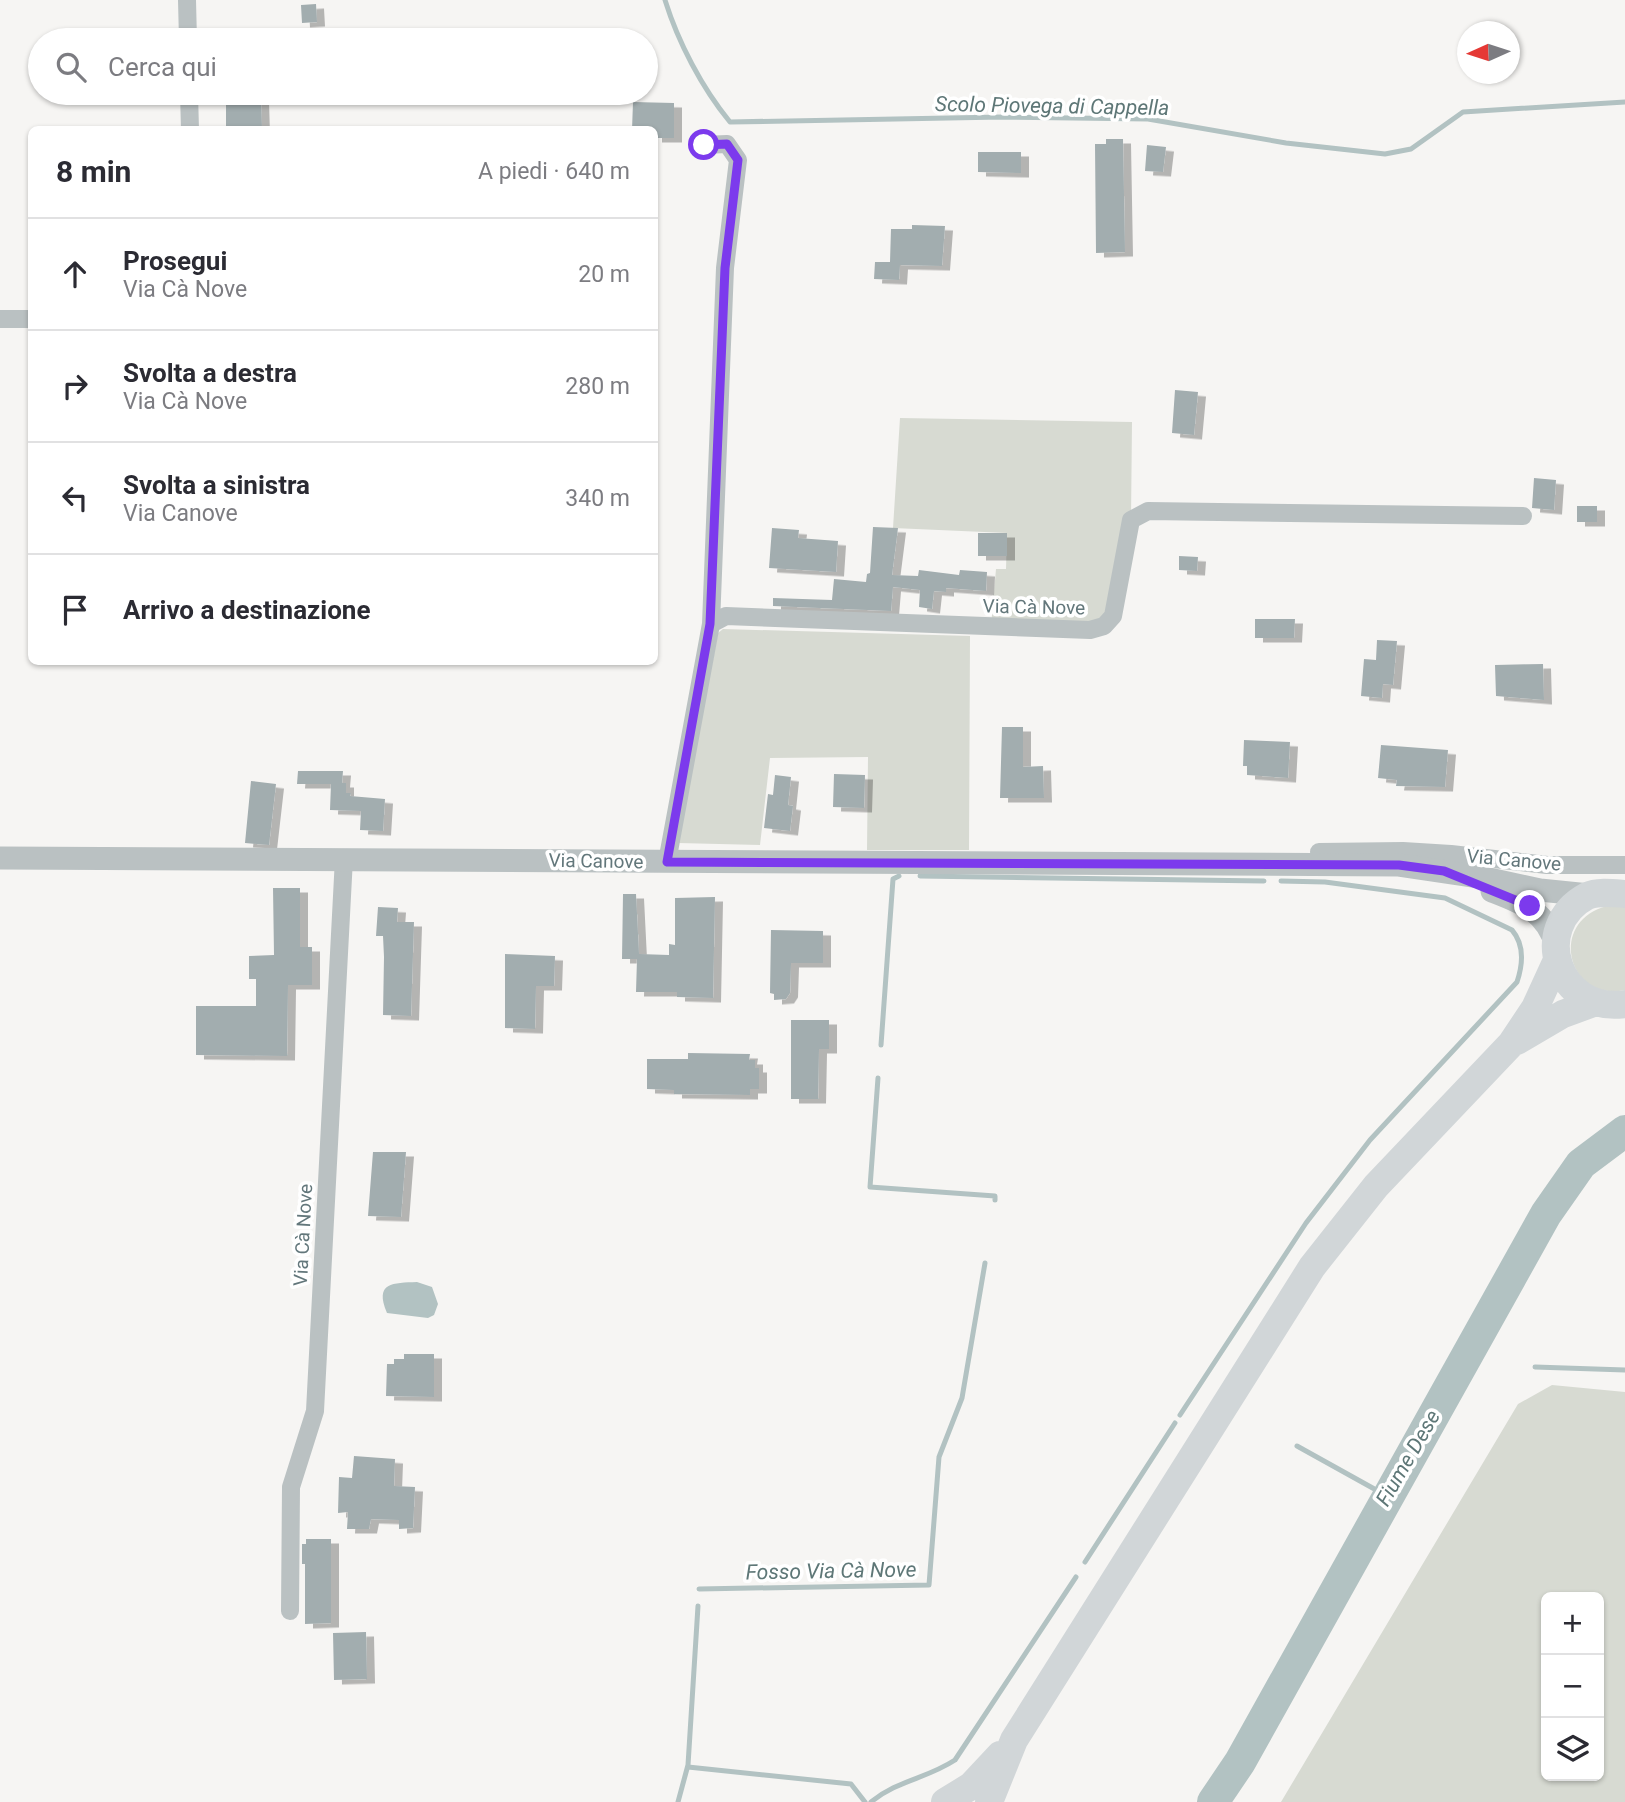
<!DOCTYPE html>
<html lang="it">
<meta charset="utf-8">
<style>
:root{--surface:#fff;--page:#f2f2f3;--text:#2b2b33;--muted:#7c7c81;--line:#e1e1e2}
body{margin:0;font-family:Roboto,sans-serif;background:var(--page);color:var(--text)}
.controls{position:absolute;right:21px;bottom:21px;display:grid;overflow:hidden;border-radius:10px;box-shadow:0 2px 5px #0004}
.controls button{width:63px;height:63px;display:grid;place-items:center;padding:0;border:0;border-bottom:2px solid var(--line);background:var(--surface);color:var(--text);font:35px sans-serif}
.compass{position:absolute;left:1457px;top:21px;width:63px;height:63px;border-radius:50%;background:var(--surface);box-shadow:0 2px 5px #0004;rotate:267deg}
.stop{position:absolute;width:21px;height:21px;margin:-16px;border:5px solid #7c3aed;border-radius:50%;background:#fff}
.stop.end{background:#7c3aed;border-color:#fff;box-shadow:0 2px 7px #0008}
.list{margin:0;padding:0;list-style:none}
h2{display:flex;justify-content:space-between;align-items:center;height:91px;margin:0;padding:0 28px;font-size:30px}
h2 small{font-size:23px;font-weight:400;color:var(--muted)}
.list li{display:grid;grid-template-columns:46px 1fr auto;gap:21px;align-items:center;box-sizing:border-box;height:112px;padding:0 28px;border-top:2px solid var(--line)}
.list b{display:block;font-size:26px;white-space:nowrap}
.list p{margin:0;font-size:23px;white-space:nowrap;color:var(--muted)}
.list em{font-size:23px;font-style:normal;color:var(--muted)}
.icon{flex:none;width:38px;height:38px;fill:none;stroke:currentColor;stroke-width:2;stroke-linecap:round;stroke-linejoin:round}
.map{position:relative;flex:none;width:1625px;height:1802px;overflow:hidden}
.search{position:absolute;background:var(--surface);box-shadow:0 2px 5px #0004;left:28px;top:28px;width:630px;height:77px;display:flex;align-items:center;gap:18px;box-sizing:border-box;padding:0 24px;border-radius:38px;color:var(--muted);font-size:26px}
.panel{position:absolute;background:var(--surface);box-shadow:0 2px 5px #0004;left:28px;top:126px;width:630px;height:539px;border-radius:10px}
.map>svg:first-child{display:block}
</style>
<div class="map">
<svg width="1625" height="1802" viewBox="0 0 1625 1802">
<defs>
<filter id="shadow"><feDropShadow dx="8" dy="4.5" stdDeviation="0" flood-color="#0004"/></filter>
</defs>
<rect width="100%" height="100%" fill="#f6f5f3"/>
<path fill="#d7dad2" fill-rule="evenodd" d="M900 418 1132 422 1131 520 1104 626 991 627 996 569H1006L1007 533 893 528Z
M723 629 970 636 969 850H867L868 757 770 758 760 845 678 843 718 633Z
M1612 905 1625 906V990C1566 1003 1546 917 1612 905Z
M1552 1385 1625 1392V1802H1281L1518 1404ZM1599 1597V1776H1546V1597Z"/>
<path fill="#b2c2c2" d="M417 1282 432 1287 438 1304 434 1315 428 1318 387 1313C374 1282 393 1283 417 1282Z"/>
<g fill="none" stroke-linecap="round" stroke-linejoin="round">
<path stroke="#b2c2c2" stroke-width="5" d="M665 0C678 42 702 88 730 122L1002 117 1148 119 1286 143 1385 154 1411 149 1463 112 1625 102
M920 876 1264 881
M881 1045 893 879 899 876
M878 1078 870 1187 995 1196V1200
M1535 1367 1625 1370
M1180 1415 1306 1223 1370 1140 1517 982C1523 964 1524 944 1512 930L1445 898 1325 882 1281 881
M1297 1446 1387 1496
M1085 1562 1175 1423
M699 1589 929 1585 939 1457 962 1398 985 1263
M688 1767 851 1784 865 1802
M678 1802 688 1765 698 1606
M871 1802C898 1780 926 1779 955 1760L1076 1577"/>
<path stroke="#b2c2c2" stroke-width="32" d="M1213 1802 1240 1762 1546 1214 1581 1164 1625 1131"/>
</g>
<path fill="#a2adaf" filter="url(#shadow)" d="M316 4 317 22 302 23 301 5Z
M261 96 262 130H226V97Z
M633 102 674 103V138H654V130H632Z
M1106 139H1123L1125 252 1096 253 1095 144H1106Z
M1147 145 1166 147 1163 172 1145 171Z
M978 152H1021V173L978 172Z
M912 225 945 226 942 266 900 265 899 280 874 279 875 262H890L891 229H912Z
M1175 390 1198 392 1194 435 1172 433Z
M1534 478 1556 480 1554 510 1532 508Z
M1577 506H1597V522H1577Z
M873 527 898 528 892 575 918 576 919 570 959 575 960 570 987 572 986 591 946 588V592L934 591 932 609 919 607 920 590 893 587 891 611 773 606V598L832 600 834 579 866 582 867 574 870 573Z
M772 528 799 530 798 538 838 541 836 572 769 568Z
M978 533H1007V556H978Z
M1179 556 1198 557 1197 571 1179 570Z
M1255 619H1295L1294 638H1255Z
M1377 640 1397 641 1393 685 1383 684 1382 698 1361 696 1364 659 1376 660Z
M1543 664 1544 700 1496 696 1495 665Z
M1002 727H1023V767L1043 766 1044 798H1000Z
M1244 740 1290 742 1288 778 1247 775V766H1243Z
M1381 745 1448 750 1445 787 1396 786 1397 780 1378 778Z
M298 771H343L342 783H346V793H351L350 796 385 799 383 831 360 830 361 811 330 810 331 784H297Z
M834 774 865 775 864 808 833 807Z
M775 775 791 777 788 805 793 806 790 831 764 828 768 794 773 795Z
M251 781 276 784 269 845 245 843Z
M273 888H300V947H312V985H288L287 1056 196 1055V1006H256V979H249V956L274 955Z
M623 894H636L639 954 669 955V944L675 945V898L715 897 713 998 677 997V992H636L637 959H622Z
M378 907 398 908 397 922H414L411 1016 383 1015 384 957 383 936H376Z
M771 930 823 931V963H791L790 993 786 999 774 1000V994L770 993Z
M505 954 555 956 554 986H536L535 1029 505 1028Z
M791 1020H829V1049H819L818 1099H791Z
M688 1053 750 1054 749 1060H755V1068H759V1089H750V1095L674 1094V1090L647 1089V1059H688Z
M373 1152H406L401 1217 368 1216Z
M404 1354H434V1397L386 1396 387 1364H394V1359H404Z
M354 1456 395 1459 394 1486 415 1487 413 1528 399 1529V1520L371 1519 369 1529H347L348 1512 338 1513 339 1477 352 1478Z
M306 1539H331V1623L305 1624V1564H302V1544H306Z
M366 1632 367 1679 334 1680 333 1633Z"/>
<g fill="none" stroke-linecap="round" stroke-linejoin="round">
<path stroke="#bac1c2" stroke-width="18" d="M187 0 188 40
M189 93 190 130
M0 319H32
M711 624 726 616 1090 630 1104 626 1113 616 1131 520 1148 511 1523 516
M1319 852 1403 851 1451 854 1547 865H1625
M667 862 711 624 725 268 738 160 727 144 704 145
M290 1611 291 1487 315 1411 344 858"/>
<path stroke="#bac1c2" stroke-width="23" d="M0 858 1399 865 1480 877 1540 890 1589 895
M1492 891C1523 903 1546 911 1556 945"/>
<path stroke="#d1d6d8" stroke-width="28" d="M1625 894C1613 893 1598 891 1587 896 1529 927 1558 1014 1625 1004
M1517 1041 1563 1014 1593 1003
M945 1802 971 1786 1000 1755
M989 1802 1014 1740 1312 1267 1376 1186 1511 1044 1535 1008 1557 960"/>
</g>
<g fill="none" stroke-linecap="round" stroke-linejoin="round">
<path stroke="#7c3aed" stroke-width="9" d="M704 145 727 144 738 160 725 268 710 624 667 862 1399 865 1444 871 1530 906"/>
</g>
<g text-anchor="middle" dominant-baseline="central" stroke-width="7" stroke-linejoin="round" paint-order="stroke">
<g font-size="19" fill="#63777b" stroke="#fff">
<text transform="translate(1034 607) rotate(1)">Via Cà Nove</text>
<text transform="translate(1514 860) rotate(5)">Via Canove</text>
<text transform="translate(596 861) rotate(1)">Via Canove</text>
<text transform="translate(303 1235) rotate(-87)">Via Cà Nove</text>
</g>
<g font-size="21" font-style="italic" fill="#5e7777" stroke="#fff">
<text transform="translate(1052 106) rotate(1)">Scolo Piovega di Cappella</text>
<text transform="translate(1408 1458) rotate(-60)">Fiume Dese</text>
<text transform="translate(831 1571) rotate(-1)">Fosso Via Cà Nove</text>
</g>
</g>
</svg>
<div class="controls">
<button>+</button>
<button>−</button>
<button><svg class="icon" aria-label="layers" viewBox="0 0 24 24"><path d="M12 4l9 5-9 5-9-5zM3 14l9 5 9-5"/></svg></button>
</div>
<svg class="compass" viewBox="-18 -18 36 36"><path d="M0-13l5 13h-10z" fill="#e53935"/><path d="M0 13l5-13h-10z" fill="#7c7c81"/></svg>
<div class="stop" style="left:704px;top:145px"></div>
<div class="stop end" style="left:1530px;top:906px"></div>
<div class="search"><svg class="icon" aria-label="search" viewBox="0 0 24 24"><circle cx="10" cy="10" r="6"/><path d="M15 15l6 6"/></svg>Cerca qui</div>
<section class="panel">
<h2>8 min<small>A piedi · 640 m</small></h2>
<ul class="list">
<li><svg class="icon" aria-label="ahead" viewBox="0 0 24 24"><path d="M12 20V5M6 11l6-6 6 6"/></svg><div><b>Prosegui</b><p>Via Cà Nove</p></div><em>20 m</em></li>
<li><svg class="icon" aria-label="right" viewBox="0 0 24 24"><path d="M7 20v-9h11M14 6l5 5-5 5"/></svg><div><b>Svolta a destra</b><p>Via Cà Nove</p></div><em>280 m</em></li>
<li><svg class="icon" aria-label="left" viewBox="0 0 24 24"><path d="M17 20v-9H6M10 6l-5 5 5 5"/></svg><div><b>Svolta a sinistra</b><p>Via Canove</p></div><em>340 m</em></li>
<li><svg class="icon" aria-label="arrive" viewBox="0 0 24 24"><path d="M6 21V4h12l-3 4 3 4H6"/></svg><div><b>Arrivo a destinazione</b></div></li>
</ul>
</section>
</div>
